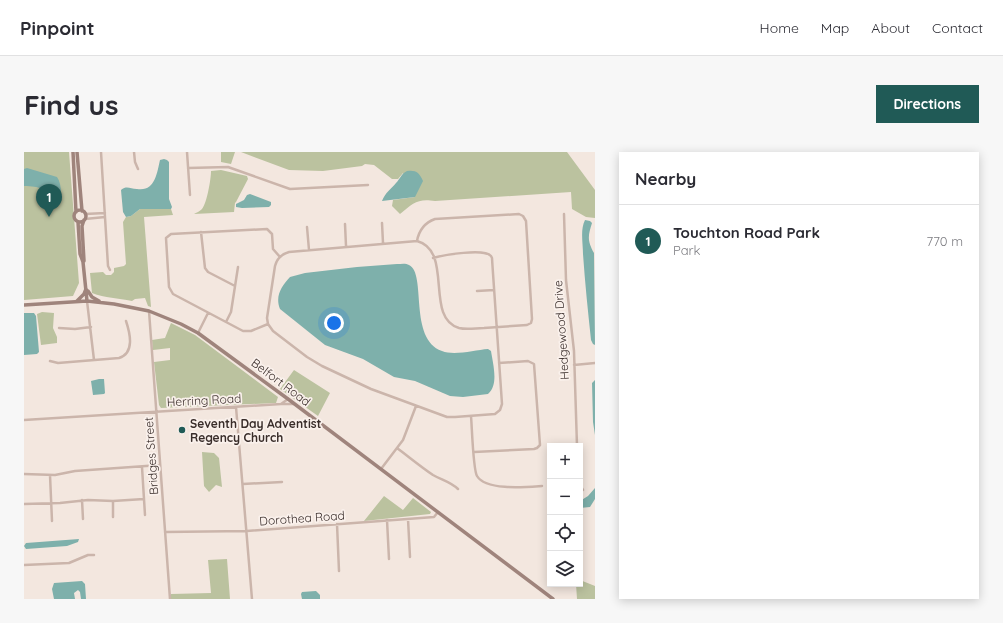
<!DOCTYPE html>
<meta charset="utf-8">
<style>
:root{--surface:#fff;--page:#f7f7f7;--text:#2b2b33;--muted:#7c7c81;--line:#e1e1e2;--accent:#205a56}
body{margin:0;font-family:Quicksand,sans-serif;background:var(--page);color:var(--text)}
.controls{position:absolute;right:12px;bottom:12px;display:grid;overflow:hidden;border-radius:0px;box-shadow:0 2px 10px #0003}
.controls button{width:36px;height:36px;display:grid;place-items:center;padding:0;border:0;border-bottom:1px solid var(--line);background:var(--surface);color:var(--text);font:20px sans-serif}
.you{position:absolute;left:310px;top:171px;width:14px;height:14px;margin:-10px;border:3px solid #fff;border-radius:50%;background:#1a73e8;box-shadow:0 0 0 6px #1a73e833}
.badge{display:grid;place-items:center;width:26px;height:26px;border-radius:50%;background:var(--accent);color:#fff;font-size:13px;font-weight:700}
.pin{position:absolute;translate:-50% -33px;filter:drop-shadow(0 1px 2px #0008)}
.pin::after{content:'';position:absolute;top:21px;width:14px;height:12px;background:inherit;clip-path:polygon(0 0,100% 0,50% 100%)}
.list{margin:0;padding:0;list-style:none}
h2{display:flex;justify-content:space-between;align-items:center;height:52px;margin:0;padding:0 16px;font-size:17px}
h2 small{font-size:13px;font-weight:400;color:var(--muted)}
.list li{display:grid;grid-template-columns:26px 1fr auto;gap:12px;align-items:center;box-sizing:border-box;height:72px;padding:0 16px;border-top:1px solid var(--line)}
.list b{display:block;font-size:15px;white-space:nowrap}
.list p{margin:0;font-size:13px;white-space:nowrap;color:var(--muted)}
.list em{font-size:13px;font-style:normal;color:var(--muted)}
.icon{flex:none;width:22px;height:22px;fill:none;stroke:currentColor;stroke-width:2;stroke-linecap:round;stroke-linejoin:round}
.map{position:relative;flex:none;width:571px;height:447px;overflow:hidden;border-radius:0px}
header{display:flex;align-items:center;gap:24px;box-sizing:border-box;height:56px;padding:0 20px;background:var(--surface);border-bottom:1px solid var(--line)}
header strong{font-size:19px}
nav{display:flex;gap:22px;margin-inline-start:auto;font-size:14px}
.intro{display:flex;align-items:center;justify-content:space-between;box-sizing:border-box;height:96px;padding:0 24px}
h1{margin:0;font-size:28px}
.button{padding:10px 18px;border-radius:0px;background:var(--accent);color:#fff;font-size:14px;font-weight:700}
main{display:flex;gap:24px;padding:0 24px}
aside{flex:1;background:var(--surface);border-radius:0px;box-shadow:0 2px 10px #0003}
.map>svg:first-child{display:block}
</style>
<header>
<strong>Pinpoint</strong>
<nav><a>Home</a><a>Map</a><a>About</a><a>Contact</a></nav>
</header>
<div class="intro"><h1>Find us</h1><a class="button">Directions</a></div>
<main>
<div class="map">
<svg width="571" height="447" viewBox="0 0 571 447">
<rect width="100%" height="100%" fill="#f3e7df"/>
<path fill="#bbc29f" d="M0 0H45L55 131 49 144 0 148Z
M197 0H211L207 12 197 10Z
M217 0H543L571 38V66L562 65 548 57 547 40 411 49C394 46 389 51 376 62L368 54 369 48 391 45 379 21 374 27H368L350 13 341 12 338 14 299 19 265 18Z
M197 18 223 24 224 27 212 50 211 51 210 60 170 62C172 61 176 59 178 57 183 51 187 27 187 19Z
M116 57H147L149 63 120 65 127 155 124 154 121 146 111 147 108 149C94 146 81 146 68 141L66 121 79 120 82 123H87L90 120V116L100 114 102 112 99 70 102 65 107 64Z
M18 160 30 161 29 176 33 185V191L17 193 13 162Z
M147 171 171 183 254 245 252 251 137 256 135 253 130 210 146 208V196L129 198 128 188 141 186Z
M270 218 306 241 294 264 256 237Z
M178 300 190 301 195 306 198 335 192 333 185 340 180 334Z
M360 344 379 358 389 346 407 360 406 362 340 369Z
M203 407 206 447H147V442L187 441 184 408Z
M556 428 571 434V447H553L552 432H556Z"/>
<path fill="#7eb0ab" d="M140 7 143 8 145 10V47L148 55 147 57H116L107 64 102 65 99 60 97 38C103 33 106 37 113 37 131 40 133 21 136 8Z
M3 16 33 25C38 32 38 46 35 53L26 52C21 34 16 35 0 34V17Z
M383 19C392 18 395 20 399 29L391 45 358 49C361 41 367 37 372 31 376 27 377 22 383 19Z
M226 42 247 50V53L245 55 218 56 212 55V52L220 48 223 43Z
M561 68 566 69 568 71C564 84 563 88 570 101L571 193 569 192 567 188C564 160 561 131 559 102 559 91 556 78 561 68Z
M373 112C377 112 382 111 385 113 403 121 384 187 418 199 430 204 451 198 464 197L467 199C469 212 475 233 464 242L439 245 426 244 391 229 370 225 339 207 301 193 256 157C251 144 257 135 266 125L281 121 333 115Z
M0 161H10L12 164 15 200 13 202 0 203Z
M75 227H80L81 241 80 242 69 243 67 229Z
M571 228V283L569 270 568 231Z
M571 336V347L566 355 556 356V349L564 344Z
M55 387 54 390 43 394 2 397 0 394 2 391Z
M58 429 61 432 62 447H57L56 440 54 438 50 441 51 447H30L28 437 30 431Z
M292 439 296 443V447H278L277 442 278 440Z"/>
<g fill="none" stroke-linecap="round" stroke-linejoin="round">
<path stroke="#cbb5ab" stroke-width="2.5" d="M77 0 84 114 86 118
M110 0 111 10 114 17
M163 0 166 43
M164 16 204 15 266 37 344 33
M61 62 81 61
M540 62 542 128 550 199 553 294
M61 67 81 65
M358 71 359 91
M321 72 322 94
M283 75 285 98
M177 80 181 116 184 120 211 134
M393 89C395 78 400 71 411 67L495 62 499 64 502 69 508 167 507 171 503 173C488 174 474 175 460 176 452 176 443 178 435 176 400 166 430 99 393 89L265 100C258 102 253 106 251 114L243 166 244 172 249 179 283 205 298 214 347 237 423 265H431L471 262 476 258 478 252C475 204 471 155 468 106L467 104C460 96 420 103 409 106
M453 139 470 138
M63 149 70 208
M125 159 146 447
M202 170 207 160 214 115
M244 172 227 179H219L149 142 145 135 142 86 147 82 243 77 248 82 249 97 256 105
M35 176 51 177 67 175
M174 181 184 161
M26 209 34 211 95 206C111 201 106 181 102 169
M550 213 571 211
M257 252H270
M212 255 228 447
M447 264C448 275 449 317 453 324 462 339 503 335 518 334
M0 268 257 252 264 247
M373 296C385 305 397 315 409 323 418 328 427 330 434 337
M450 300 510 297 513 296 516 293 510 212 504 209 475 211
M118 315 121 363
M357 317 379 288 392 254
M0 322 31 323 51 319 136 313
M26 323 28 369
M219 332 258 330
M556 333 559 338
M58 348 59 367
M89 349V365
M0 352 36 351 64 348 89 349 120 347
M384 367 386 405
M363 368 365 407
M313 372 315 419
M141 380 223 379 410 365 414 360
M0 413 45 411 64 403H70"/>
<path stroke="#9f847c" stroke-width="3.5" d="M49 0 52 60
M53 0 58 59
M50 64a6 6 0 1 1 12 0a6 6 0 1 1-12 0Z
M54 70 56 102 59 110 63 149
M60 109 58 74 60 68
M64 139 68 145 75 149
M53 149 60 142 62 137
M0 153 63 149 90 152 125 159 157 172 174 181 264 247 529 447"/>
</g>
<circle fill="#205a56" stroke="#faf1ec" stroke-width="1.5" cx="158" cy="278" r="4"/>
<g text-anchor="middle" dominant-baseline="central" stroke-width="3.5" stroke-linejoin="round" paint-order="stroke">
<g font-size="12" fill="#392d2a" stroke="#faf1ec">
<text transform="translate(537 178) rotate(-94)">Hedgewood Drive</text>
<text transform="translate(257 230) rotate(37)">Belfort Road</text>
<text transform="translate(180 248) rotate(-3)">Herring Road</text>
<text transform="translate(127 304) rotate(-94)">Bridges Street</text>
<text transform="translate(278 366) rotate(-4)">Dorothea Road</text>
</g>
<g font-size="12" font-weight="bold" fill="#392d2a" stroke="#faf1ec" text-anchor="start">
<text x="166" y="271">Seventh Day Adventist<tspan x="166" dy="14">Regency Church</tspan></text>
</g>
</g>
</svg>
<div class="controls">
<button>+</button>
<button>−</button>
<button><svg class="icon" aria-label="locate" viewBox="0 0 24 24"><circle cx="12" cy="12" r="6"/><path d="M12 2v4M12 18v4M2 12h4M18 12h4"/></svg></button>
<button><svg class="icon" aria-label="layers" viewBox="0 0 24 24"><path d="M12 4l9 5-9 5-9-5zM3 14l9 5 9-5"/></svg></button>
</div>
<div class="you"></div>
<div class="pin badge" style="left:25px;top:65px">1</div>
</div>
<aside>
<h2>Nearby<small></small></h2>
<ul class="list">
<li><span class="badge">1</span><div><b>Touchton Road Park</b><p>Park</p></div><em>770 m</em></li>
</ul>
</aside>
</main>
